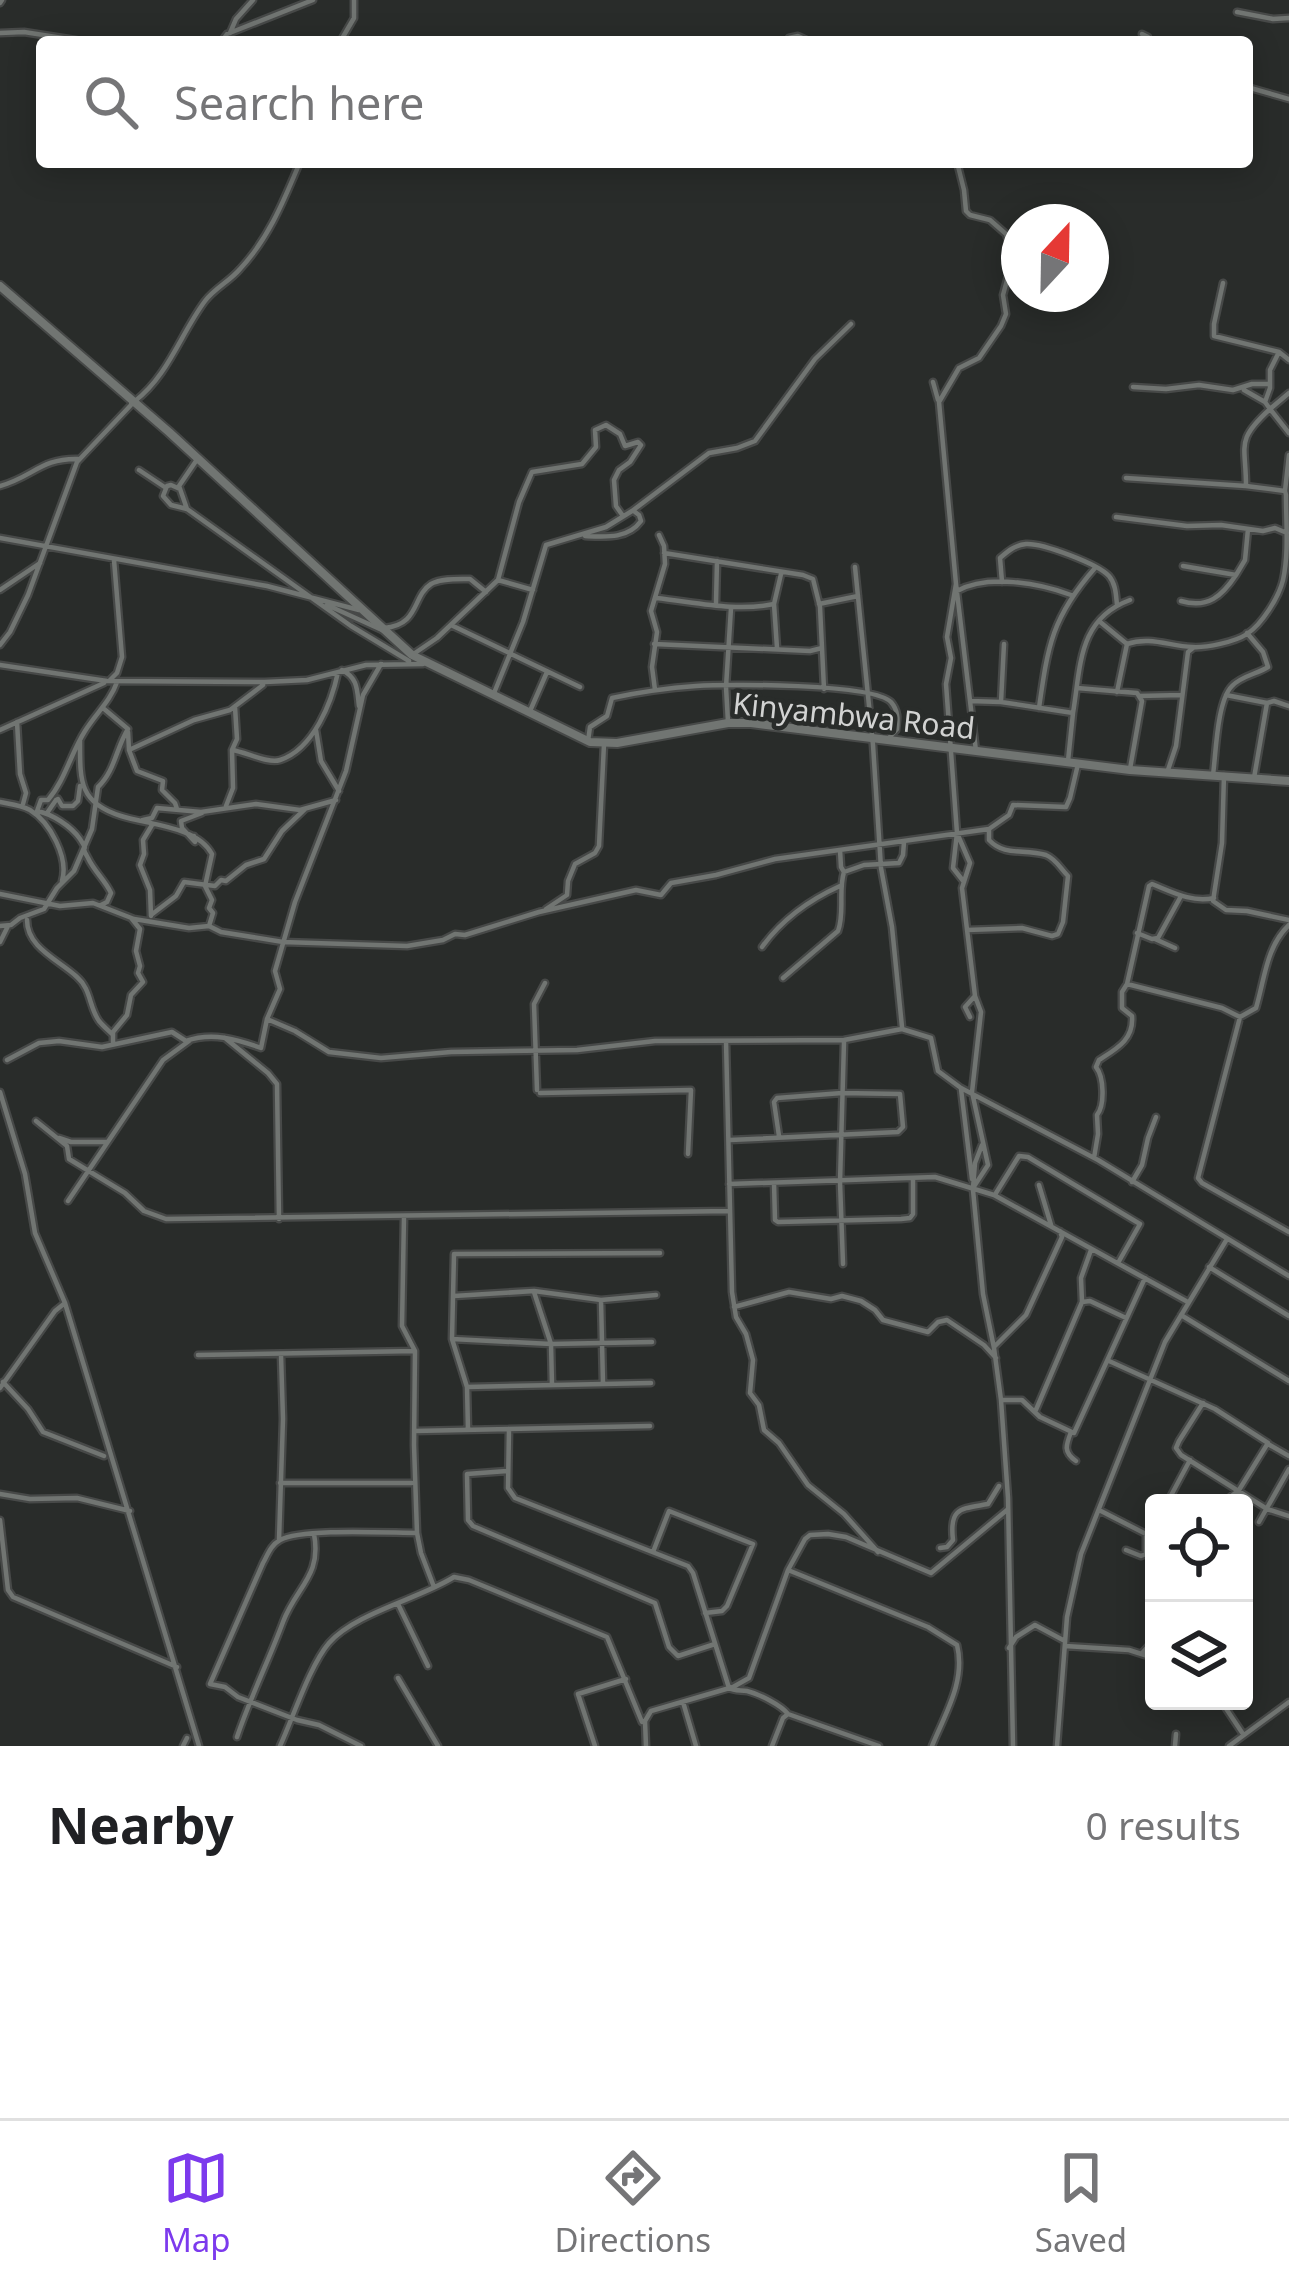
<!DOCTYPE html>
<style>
:root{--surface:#fff;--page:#f2f2f2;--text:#202124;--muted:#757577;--line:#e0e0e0;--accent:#7c3aed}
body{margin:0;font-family:"Noto Sans",sans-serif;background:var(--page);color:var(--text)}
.controls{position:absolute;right:36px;bottom:36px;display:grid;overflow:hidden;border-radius:12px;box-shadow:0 6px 30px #0003}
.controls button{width:108px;height:108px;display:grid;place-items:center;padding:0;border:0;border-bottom:3px solid var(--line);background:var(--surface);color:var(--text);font:60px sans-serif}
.compass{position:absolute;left:1001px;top:204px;width:108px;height:108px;border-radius:50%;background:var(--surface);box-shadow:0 6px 30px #0003;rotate:22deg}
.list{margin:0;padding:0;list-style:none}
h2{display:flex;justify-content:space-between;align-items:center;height:156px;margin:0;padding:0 48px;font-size:51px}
h2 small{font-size:39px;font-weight:400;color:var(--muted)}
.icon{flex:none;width:66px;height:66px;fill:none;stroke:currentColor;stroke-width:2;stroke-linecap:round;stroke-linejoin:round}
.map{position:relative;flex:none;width:1289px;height:1746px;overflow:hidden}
.search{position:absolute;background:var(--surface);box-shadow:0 6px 30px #0003;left:36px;right:36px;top:36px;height:132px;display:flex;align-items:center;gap:30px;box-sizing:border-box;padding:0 42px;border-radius:12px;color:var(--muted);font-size:45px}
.sheet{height:372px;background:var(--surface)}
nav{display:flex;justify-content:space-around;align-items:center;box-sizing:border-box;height:168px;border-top:3px solid var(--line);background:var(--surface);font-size:33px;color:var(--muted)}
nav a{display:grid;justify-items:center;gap:6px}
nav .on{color:var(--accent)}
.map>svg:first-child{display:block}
</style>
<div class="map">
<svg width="1289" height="1746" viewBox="0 0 1289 1746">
<rect width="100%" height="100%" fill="#292c2a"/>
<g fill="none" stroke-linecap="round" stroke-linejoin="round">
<g stroke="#474948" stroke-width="9">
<path id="minor" d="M0 3 2 0
M1237 12 1273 19 1289 18
M0 33 24 32 88 42
M230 33 236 19 253 0
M1142 34 1148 37V42
M789 38 798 36 811 42
M221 42 227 34 313 0
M340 42 354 18V0
M1247 87 1289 99
M957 162 964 190 966 211 970 215 990 220 1006 234 1013 258 1003 295 1006 314 1001 326 979 358 959 368 939 402 956 584 976 751
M1223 283 1214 324V336L1279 352
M933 382 938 400
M1133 387 1166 389 1199 385 1233 390 1252 384H1270
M1244 390 1265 402
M135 401C168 376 181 333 205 301 215 288 230 281 240 269 269 238 284 200 300 162
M1270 409 1265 402 1270 388V370L1279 352 1289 360
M1270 409 1289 393
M196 461 179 486 187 509 351 626 409 661
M139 470 166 488
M1126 478 1246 486
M0 486C33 477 41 458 78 459
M180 489 171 485 167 486 163 496 171 505 187 509
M1285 491 1289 455
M1116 517 1187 526 1221 525 1263 531 1275 528 1287 533
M585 536C606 537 628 539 641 521L639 515 635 512
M0 538 267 586 359 610
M664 553 803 575 813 579 820 607 824 689
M1183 566 1236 575 1245 560 1248 529
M855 567 873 745 881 868 892 927 902 1027
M498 580 533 590
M1002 582 1000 558C1008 551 1015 545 1026 544 1043 543 1098 564 1109 576 1116 584 1116 596 1117 605
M956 584 947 637 951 658 946 684 957 833 970 863 962 888 975 996 981 1012 972 1092 988 1165 973 1188 975 1163 982 1145
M0 590 40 563
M957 591C988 574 1039 583 1071 595
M656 598C695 602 735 612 774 604
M1181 601C1208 609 1222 596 1236 575
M716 603 717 561
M819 604 858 596
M327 605 382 630
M1099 621 1127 644
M451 625 580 687
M384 628C420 625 412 596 431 584 441 578 459 579 470 579L486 592
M654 644 810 651 822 648
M0 645 10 632 28 595 77 462 131 405 132 400
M777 648 774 604 781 574
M412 655 437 638 498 580 519 502 532 472 582 464 596 447 595 430 606 425 620 434 625 446 638 442 641 445 630 462 619 470 614 480 616 506 623 516
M0 665 107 681 265 682 307 680 366 665 423 664
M342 670C358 678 357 690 359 706
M109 681 117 673 122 657 114 560
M1077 688 1137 693 1142 701 1130 769
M655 690 652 667 657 632 651 611 665 564 664 546 659 535
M1117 692 1127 644C1150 636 1169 646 1192 647 1206 648 1235 642 1247 634 1262 624 1279 597 1283 580 1289 553 1286 523 1286 495L1285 491 1246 486C1246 444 1235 441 1270 409L1289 433
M494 693 523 622 546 545 606 527 632 511 709 453 737 448 755 441 815 359 851 324
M1226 695 1267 703
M1139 696 1181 695
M970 701 1001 702 1004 644
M1001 702 1073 713C1081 665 1078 619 1130 600
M1039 708C1048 645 1052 617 1095 568
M530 711 547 672
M17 722 20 774 26 793 23 804
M728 722 726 687 731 608
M0 730 104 683
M316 730 321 761 339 791
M128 732 129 750 137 771 163 781 162 790 175 803 177 809
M80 741C80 781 79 803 121 816 149 825 197 826 212 854L205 886 212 900 209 908 213 913 209 926
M588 741 590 727 607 716 612 698C640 692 667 688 696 686 727 684 872 683 891 702 898 710 898 719 897 729L888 739
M129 750 194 720 230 710 263 685
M232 750C246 752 268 764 280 760 314 749 332 701 338 672
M1068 761 1073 713
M1168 770 1176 746 1188 652 1193 648
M1213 775C1216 753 1217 701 1232 686 1241 676 1257 674 1268 667L1263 652 1247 633
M1224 775 1222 843 1213 901 1226 910 1247 911 1289 920
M1254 778 1267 703 1274 701 1289 706
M0 802C10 804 21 805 30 810 50 822 69 858 62 881
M226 806 233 788 232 750 237 739 235 707
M37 811C52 814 71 826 80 839 91 856 78 840 88 858 94 871 105 880 111 893L107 902 101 905
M47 813 56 800 58 799 62 806H73L78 801 80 786
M36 814 41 800H48C65 780 71 753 85 731 96 713 110 702 117 682
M143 820 152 818 157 808 201 812 256 804 300 810 336 800
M957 833 953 868 964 882
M194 836 195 842 182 828 181 821 202 813
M840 850 841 867 844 872
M0 894 60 906 93 903 134 919 189 928 209 926 221 932 283 942 407 946 443 940 455 934 465 935 539 912 636 890 661 895 671 883 716 875 775 859 989 829 1009 815 1013 805 1066 807 1070 798 1078 764
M1214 898C1192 903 1172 892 1152 884L1149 886 1127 984 1222 1008 1240 1017 1256 1008C1265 978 1266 947 1289 925
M546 909 567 895 568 881 575 864 595 853 599 846 604 744
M151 915 176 896 184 882 215 886 221 880 226 881 246 865 264 859 282 831 305 809
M151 916 150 890 140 865 144 854 143 840 152 825
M27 920C27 948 59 960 77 977 91 989 89 1007 99 1021 103 1026 108 1030 113 1035
M0 926 11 925 20 918 44 909 57 888 74 871 92 829 98 787C115 771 116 748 128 729L103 708
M967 930 1022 928 1052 936 1058 934 1063 922 1068 876C1060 868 1056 859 1046 855 1024 848 1005 857 989 840V829
M1137 933 1152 939 1158 938 1181 896
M1155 939 1175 948
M0 942 8 926
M762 947C783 918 809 900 840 886
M783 978 838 931C845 913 838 891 844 872L864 865 899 863 903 855 904 842
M970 1017 965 1007 974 997
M1240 1017 1198 1178 1202 1183 1289 1232
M267 1019 295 1031 329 1052 381 1058 451 1052 577 1050 655 1041 844 1040 902 1029 931 1038 938 1071 961 1088 1098 1160 1289 1276
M225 1038 268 1073 277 1084 279 1219
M726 1041 732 1292 736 1317 746 1334 753 1360 750 1393 759 1405 764 1430 779 1443 808 1485 844 1514 878 1552
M113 1044V1032L127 1015 131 995 143 982 138 973 140 966 136 951 140 929 132 919
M7 1060 39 1043 59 1041 102 1047 172 1032 186 1041C212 1032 236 1039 261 1048L267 1019 280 989 275 971 295 902 346 771 363 695 381 664
M961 1089 972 1179
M537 1090 534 1004 545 983
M0 1092 25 1174 35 1233 65 1303 199 1746
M540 1093 691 1090 688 1154
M36 1121 67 1146 69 1159 125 1193 144 1211 166 1219 729 1211
M59 1138 71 1142H107
M730 1140 898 1132 903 1127 900 1094 842 1093 777 1098 774 1102 779 1136
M1094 1158 1098 1134 1097 1115C1105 1105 1104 1077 1096 1067L1099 1060C1116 1049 1134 1040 1132 1016L1122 1008V992L1127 984
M1132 1182 1142 1165 1148 1138 1156 1117
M774 1183 775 1220 778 1222 901 1219 910 1218 913 1214V1178
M729 1184 935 1177 994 1195 1186 1301
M1039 1185 1051 1225
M973 1190 983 1294 994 1348 1001 1400 1008 1498 1013 1746
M996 1193 1019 1156 1028 1157 1140 1224 1118 1263
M68 1201 163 1060 189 1041
M404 1216 402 1326 415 1351 414 1445 417 1533 421 1553 434 1587
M843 1264 840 1182 844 1042
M1209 1267 1289 1316
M534 1292 551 1344 552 1385
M454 1296 534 1291 601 1300 656 1295
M601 1300 603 1384
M1082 1302 1081 1278 1091 1250
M734 1307 789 1292 831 1299 842 1296 861 1301 875 1310 883 1320 928 1332 938 1322 947 1320 984 1345 996 1358
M1181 1315 1289 1381
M452 1339 551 1344 652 1342
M994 1347 1026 1315 1062 1237 1060 1231
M198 1355 415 1351
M1109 1361 1215 1409 1268 1443 1239 1490 1223 1503
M3 1382 28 1409 43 1432 104 1456
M467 1387 651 1383
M0 1388 55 1311 65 1303
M1001 1400H1022L1040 1417 1074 1433 1145 1278
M1203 1403 1179 1441 1176 1448 1181 1455 1267 1509 1289 1516
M1035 1412 1082 1302 1090 1301 1126 1318
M509 1429 508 1488 515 1498 688 1566 693 1573 729 1688C734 1691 740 1690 747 1691 759 1694 781 1705 788 1714
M468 1430 467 1387 452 1339 454 1254 660 1253
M414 1431 650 1426
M1071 1432C1066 1445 1063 1452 1076 1461
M1268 1444 1289 1456
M507 1471 467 1474 468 1520 473 1526 655 1603 669 1647 678 1656 715 1644
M280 1483H412
M0 1494 30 1499 77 1498 130 1511
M1167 1503 1190 1460
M1099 1510 1146 1534V1554L1141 1556 1126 1550
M0 1520 8 1590 13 1597 177 1667
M1259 1522 1289 1469
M279 1540 283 1419 281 1355
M940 1548 947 1547 953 1540C949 1507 961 1509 988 1504L999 1486
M653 1552 669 1511 753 1544 727 1606 722 1611 705 1613
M788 1570 928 1627 957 1645C966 1681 945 1714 932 1746
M398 1604 428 1666
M1065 1646 1129 1650 1154 1658
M1009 1648 1016 1637 1035 1625 1063 1640
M1143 1652 1154 1640
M398 1678 438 1746
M1221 1701 1243 1734
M683 1702 696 1746
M237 1737C250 1698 269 1660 283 1622 296 1587 322 1576 314 1534
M183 1746 187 1738
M280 1746C293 1718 310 1665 329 1643 355 1613 419 1599 454 1577L469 1580 607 1637 642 1722
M361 1746 319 1725 297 1720 238 1697 225 1687 210 1684 263 1563C268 1554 271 1545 280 1540 302 1528 389 1533 417 1533
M595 1746 578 1694 626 1679
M646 1746 645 1721 651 1711 733 1687 749 1678 788 1570 805 1539 810 1535 828 1534 846 1537 931 1573 1007 1510
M772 1746 783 1718 788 1714 879 1746
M1057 1746 1067 1617 1081 1554 1165 1342 1227 1239
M1175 1746 1176 1734
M1229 1746 1289 1702"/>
</g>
<g stroke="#474948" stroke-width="12">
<path id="tertiary" d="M0 286 169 432 412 655 590 742 617 743 728 723H751L1130 770 1289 781"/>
</g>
<use href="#minor" stroke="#717572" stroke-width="4.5"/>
<use href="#tertiary" stroke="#717572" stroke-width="8"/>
</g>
<g text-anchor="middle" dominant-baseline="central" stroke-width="9" stroke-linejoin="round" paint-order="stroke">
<g font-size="30" fill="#d2d3d2" stroke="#292c2a">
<text transform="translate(854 715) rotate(6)">Kinyambwa Road</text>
</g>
</g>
</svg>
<div class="controls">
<button><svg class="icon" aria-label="locate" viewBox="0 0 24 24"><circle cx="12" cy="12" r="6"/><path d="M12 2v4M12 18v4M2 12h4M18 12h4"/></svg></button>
<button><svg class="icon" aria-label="layers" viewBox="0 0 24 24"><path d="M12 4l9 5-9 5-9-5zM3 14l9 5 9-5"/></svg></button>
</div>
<svg class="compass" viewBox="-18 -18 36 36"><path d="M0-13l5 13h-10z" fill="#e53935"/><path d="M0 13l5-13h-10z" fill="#757577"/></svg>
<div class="search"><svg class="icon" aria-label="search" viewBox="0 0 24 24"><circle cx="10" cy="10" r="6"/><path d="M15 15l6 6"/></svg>Search here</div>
</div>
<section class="sheet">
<h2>Nearby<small>0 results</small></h2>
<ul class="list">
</ul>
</section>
<nav>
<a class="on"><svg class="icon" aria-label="map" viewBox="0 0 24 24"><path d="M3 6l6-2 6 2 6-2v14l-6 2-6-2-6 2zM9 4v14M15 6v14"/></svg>Map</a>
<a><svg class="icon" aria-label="directions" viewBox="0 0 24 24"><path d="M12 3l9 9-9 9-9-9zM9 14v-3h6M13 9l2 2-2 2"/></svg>Directions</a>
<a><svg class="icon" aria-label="saved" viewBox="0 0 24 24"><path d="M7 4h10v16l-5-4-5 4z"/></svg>Saved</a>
</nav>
